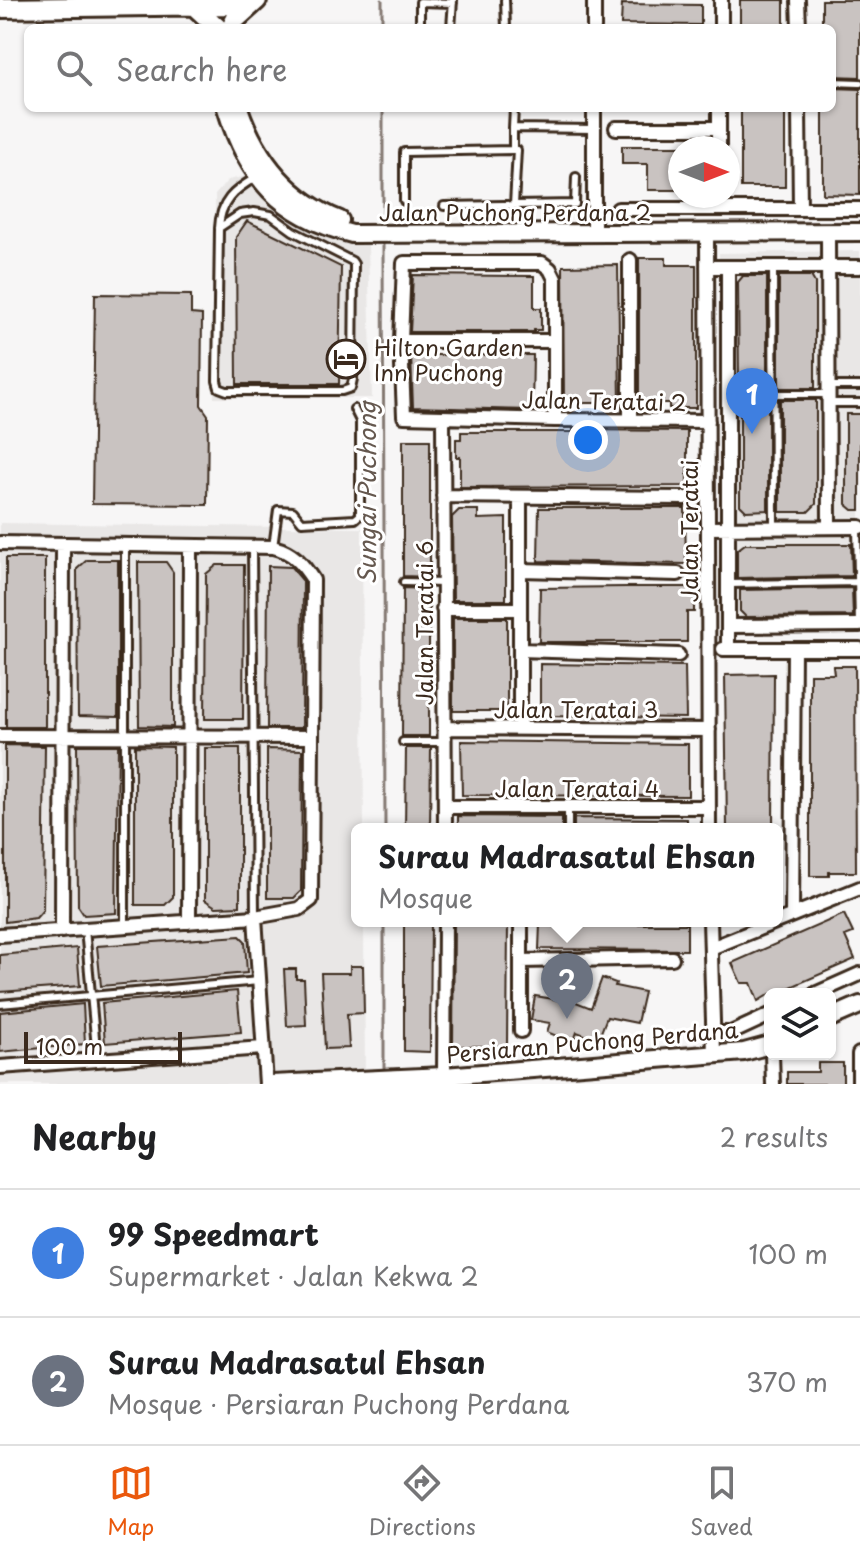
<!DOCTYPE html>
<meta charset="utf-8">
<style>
:root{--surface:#fff;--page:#f2f2f2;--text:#202124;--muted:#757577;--line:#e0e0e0;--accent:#ea580c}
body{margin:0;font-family:"Playpen Sans",sans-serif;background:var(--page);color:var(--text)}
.controls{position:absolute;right:24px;bottom:24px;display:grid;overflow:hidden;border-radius:12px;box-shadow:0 2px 6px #0004}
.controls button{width:72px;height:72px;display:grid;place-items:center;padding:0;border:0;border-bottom:2px solid var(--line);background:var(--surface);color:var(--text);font:40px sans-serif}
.compass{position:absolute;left:668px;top:136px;width:72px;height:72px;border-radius:50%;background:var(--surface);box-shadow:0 2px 6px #0004;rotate:90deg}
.scale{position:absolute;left:24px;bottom:20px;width:158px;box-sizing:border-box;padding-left:8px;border:4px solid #3b2a1e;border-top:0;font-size:22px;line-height:28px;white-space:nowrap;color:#3b2a1e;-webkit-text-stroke:6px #fff;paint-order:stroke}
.you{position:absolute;left:588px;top:440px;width:28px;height:28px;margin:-20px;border:6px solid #fff;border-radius:50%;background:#1a73e8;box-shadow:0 0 0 12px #1a73e833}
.badge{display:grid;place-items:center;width:52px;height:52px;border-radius:50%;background:var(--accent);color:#fff;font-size:26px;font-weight:700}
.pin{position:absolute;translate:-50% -66px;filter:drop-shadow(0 2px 4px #0008)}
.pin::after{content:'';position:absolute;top:42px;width:28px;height:24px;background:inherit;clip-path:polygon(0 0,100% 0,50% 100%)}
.popup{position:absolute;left:351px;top:823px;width:432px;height:104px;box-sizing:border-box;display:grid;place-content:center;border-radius:12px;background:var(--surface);filter:drop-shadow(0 2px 6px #0005);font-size:26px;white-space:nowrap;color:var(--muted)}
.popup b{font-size:30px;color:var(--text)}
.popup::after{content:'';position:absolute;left:50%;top:100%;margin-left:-16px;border:16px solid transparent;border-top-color:var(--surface)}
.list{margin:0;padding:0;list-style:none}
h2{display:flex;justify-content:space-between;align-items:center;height:104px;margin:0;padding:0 32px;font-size:34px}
h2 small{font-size:26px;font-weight:400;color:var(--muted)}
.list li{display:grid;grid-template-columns:52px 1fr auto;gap:24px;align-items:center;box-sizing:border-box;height:128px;padding:0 32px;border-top:2px solid var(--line)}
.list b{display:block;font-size:30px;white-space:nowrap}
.list p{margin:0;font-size:26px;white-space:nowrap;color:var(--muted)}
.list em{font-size:26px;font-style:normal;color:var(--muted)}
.icon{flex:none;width:44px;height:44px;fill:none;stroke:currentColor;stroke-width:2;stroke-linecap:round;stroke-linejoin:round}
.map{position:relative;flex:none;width:860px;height:1084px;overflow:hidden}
.search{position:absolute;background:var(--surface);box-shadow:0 2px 6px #0004;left:24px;right:24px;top:24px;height:88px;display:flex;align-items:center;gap:20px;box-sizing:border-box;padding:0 28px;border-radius:12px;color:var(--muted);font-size:30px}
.sheet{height:360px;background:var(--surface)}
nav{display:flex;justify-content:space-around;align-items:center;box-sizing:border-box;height:112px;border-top:2px solid var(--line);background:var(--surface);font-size:22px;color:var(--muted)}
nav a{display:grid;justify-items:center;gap:4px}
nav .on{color:var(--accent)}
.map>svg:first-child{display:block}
</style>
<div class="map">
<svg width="860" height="1084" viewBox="0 0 860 1084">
<rect width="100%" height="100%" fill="#f7f6f6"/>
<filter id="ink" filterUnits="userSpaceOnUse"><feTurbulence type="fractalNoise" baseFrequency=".0125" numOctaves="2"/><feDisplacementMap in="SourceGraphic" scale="16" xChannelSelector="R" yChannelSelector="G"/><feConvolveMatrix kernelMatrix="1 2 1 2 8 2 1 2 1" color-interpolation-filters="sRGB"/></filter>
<g filter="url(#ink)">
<path fill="#e9e7e6" d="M246 176 267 195 333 236 368 245 372 398H214L215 195 228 180Z
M860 251V634L719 635V253Z
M0 523 362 528 364 829H357V921H364L365 1084H0Z"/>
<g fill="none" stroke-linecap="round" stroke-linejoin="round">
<path stroke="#847972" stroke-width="3" d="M382 0V28
M383 108V229
M383 241 385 829
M384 1072V921"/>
</g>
<path fill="#c9c3c1" stroke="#3b2a1e" stroke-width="2" d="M740 0H784V28H740Z
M822 0H860V77L832 76V28H822Z
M622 4 701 5V25L621 24Z
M832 88 860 89V195L823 194V108H832Z
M741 108H785V187H741Z
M622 146H680V190H648V164H622Z
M247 221 341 267 339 384H237L236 237Z
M639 258H666V265H696V408H669V403H639Z
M618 265 620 403H564L563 266Z
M413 275 534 276V308H541V330H534V332H410Z
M743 276H767V388H739L738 282Z
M779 276H811L815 283V388H779Z
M95 294 191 295V314L202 315 201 405 208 415 207 505 92 504Z
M411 355H533L532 410 413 407Z
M740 400H768V510L746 511 740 505Z
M780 400H816V504L808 512H780Z
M846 414H860V510H853L846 504Z
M573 430 687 431V486L460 487V457H456V439H461V432H573Z
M403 440H430V577L403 576Z
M539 508H685L686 564 538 561Z
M459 510H478V519L506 518V600H453L452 517Z
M745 544H851L852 576 737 578V550Z
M6 558H45V727H6Z
M87 560H118V717L78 716 77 569Z
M138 562H166L173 572V727L139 726Z
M217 565H244L243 719H205L206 574Z
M268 566 291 567 303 581 302 728H267Z
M626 587H694V612H687V642H539L540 588Z
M403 588 429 589V736H402Z
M852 588 853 616 746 617 740 611V590Z
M453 618H507V711H453Z
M540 664 685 666 686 718 540 716Z
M833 666H855L856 872H829V876H810V674H834Z
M774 674 773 829H727L725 675Z
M461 741 688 744V796L462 795Z
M5 745 45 746 43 910 36 918 5 922Z
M77 745H118L116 913 84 915 78 906Z
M135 746 173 747V897L165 905H135Z
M205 748H240V906L216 907 205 900Z
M406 748H431L430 829H405Z
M267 749 302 750 301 891 294 898H267Z
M458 816 562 817V829H458Z
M574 818 687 819V829H574Z
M844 914 853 933 845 936 855 959 775 994H770L758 1001 751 983H741L732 963Z
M404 921H431L430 1052 404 1051Z
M454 921H508L507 1046H453Z
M540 924H687V950L539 949Z
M240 936 245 941 247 973 101 986 97 946Z
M77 948 80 986 0 992V955Z
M350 966H363L364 1013 347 1014 349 1048 325 1049 321 973H350Z
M284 969H296V979H304L306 1025 287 1026Z
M602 978 616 983 615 986 644 992 637 1023 607 1017 598 1040 577 1032 573 1043 547 1032 550 1023 531 1020 535 996 560 1000 561 996 591 1008Z
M237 991 241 1032 105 1043 102 1003Z
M83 1004 85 1044 0 1052V1012Z
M818 1063H843V1084H787V1072H818Z"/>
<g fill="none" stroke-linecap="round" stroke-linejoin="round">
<g stroke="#3b2a1e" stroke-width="12">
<path id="service" d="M505 0 506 28
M420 28V2L453 3
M451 28 453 0
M832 82 860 83
M514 108 513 128 594 129
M513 150H517L514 205
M404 201V152L513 150V128
M444 206 575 204 576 177
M219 228 240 214 254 212 271 215 293 231 352 261 354 264 353 379 351 388 342 391H227L219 388 217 381 219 228C220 202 234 190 255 178
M773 267 774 527
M829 386H860
M729 394H829
M829 403H860
M857 527 859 625
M273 547 278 510 293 511 302 522 355 519 360 515V421L354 409
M252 548 255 916
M404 582 443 583
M729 584 860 582
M403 742H444
M568 807V829
M125 926V546
M85 929 97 1059
M0 1004 259 981"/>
</g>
<g stroke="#3b2a1e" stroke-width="18">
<path id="minor" d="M798 0 799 28
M594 28V0
M721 28V0
M799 108 800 209
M616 128H719
M719 148V108
M618 209H860
M594 232V108
M707 233 709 829
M828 234 829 527
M630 260V420
M707 267H860
M728 267V649
M401 341H555
M443 417 445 829
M555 420V279L550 269 542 263H404L401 341 404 416 555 420 708 421
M443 496 685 498
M520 497V728
M708 528 860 527
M0 543 273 547C293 552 302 563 313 580L311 900 299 909 255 917 0 935
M520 570 678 574
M443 609H520
M728 626 860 625
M723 649H860
M520 650 678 655
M444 728 709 730
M0 736 312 737
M445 807H709
M792 915 794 649
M255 917 266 1084
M710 921 714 1054
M189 922 190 548
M62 931 63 545
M711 948 860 888
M521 961 672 958
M815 994 860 974
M521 1031V921
M714 1033H731L770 1015
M772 1054 773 1084
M0 1067 263 1048
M444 1076 445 921
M859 1084V1054"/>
</g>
<g stroke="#3b2a1e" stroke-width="22">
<path id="tertiary" d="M226 108C247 177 280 216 352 234L860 232
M239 108C257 160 288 199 340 220
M830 1018 860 1005
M272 1084 444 1076 744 1052 770 1045"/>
</g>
<g stroke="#3b2a1e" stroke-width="24">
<path id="secondary" d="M192 4 218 28
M0 8 230 5 253 0
M231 28 235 20 257 0"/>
</g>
<use href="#service" stroke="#fff" stroke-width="6"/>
<use href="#minor" stroke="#fff" stroke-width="12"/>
<use href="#tertiary" stroke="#fff" stroke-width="16"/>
<use href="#secondary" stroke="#fff" stroke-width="18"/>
</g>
</g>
<defs>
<g id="hotel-ring" transform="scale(2)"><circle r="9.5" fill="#fff" stroke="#3b2a1e" stroke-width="1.5"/><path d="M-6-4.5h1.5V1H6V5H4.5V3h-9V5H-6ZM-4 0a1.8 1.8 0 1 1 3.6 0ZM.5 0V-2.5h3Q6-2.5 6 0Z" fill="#3b2a1e"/></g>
</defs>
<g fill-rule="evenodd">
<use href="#hotel-ring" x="346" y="359"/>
</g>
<g text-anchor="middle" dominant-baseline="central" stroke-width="6" stroke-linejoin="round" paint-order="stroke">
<g font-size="22" fill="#3b2a1e" stroke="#fff">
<text x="515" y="211">Jalan Puchong Perdana 2</text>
<text transform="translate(604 400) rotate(1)">Jalan Teratai 2</text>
<text transform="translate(688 531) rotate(-90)">Jalan Teratai</text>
<text transform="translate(423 623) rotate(-90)">Jalan Teratai 6</text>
<text x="576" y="708">Jalan Teratai 3</text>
<text x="577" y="787">Jalan Teratai 4</text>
<text transform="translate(592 1041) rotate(-5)">Persiaran Puchong Perdana</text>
</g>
<g font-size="22" fill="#3b2a1e" stroke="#fff" text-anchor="start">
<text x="374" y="346">Hilton Garden<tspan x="374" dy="25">Inn Puchong</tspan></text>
</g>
<g font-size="24" font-style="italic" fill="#65584f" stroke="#fff">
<text transform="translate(366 493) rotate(-90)">Sungai Puchong</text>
</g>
</g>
</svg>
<div class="controls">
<button><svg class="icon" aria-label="layers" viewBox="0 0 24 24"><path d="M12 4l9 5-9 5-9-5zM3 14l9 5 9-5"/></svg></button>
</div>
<svg class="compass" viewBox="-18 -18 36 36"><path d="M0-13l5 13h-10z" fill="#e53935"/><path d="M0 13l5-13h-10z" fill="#757577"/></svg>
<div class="scale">100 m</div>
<div class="you"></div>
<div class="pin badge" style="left:752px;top:434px;background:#3f7fe0">1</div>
<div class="pin badge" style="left:567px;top:1019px;background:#6b7280">2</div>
<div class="popup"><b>Surau Madrasatul Ehsan</b>Mosque</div>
<div class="search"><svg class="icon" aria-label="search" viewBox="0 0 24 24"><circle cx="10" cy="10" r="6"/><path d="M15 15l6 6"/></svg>Search here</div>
</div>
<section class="sheet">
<h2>Nearby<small>2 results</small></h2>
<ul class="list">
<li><span class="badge" style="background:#3f7fe0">1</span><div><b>99 Speedmart</b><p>Supermarket · Jalan Kekwa 2</p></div><em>100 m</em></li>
<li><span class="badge" style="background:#6b7280">2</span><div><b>Surau Madrasatul Ehsan</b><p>Mosque · Persiaran Puchong Perdana</p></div><em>370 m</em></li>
</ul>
</section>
<nav>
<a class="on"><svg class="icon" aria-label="map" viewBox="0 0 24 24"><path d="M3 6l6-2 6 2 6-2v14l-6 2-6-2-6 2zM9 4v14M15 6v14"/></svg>Map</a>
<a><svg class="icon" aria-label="directions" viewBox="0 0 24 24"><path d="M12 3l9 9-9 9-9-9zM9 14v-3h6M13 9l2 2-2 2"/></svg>Directions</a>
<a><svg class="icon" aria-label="saved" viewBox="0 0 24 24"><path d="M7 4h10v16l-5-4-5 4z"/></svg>Saved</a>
</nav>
